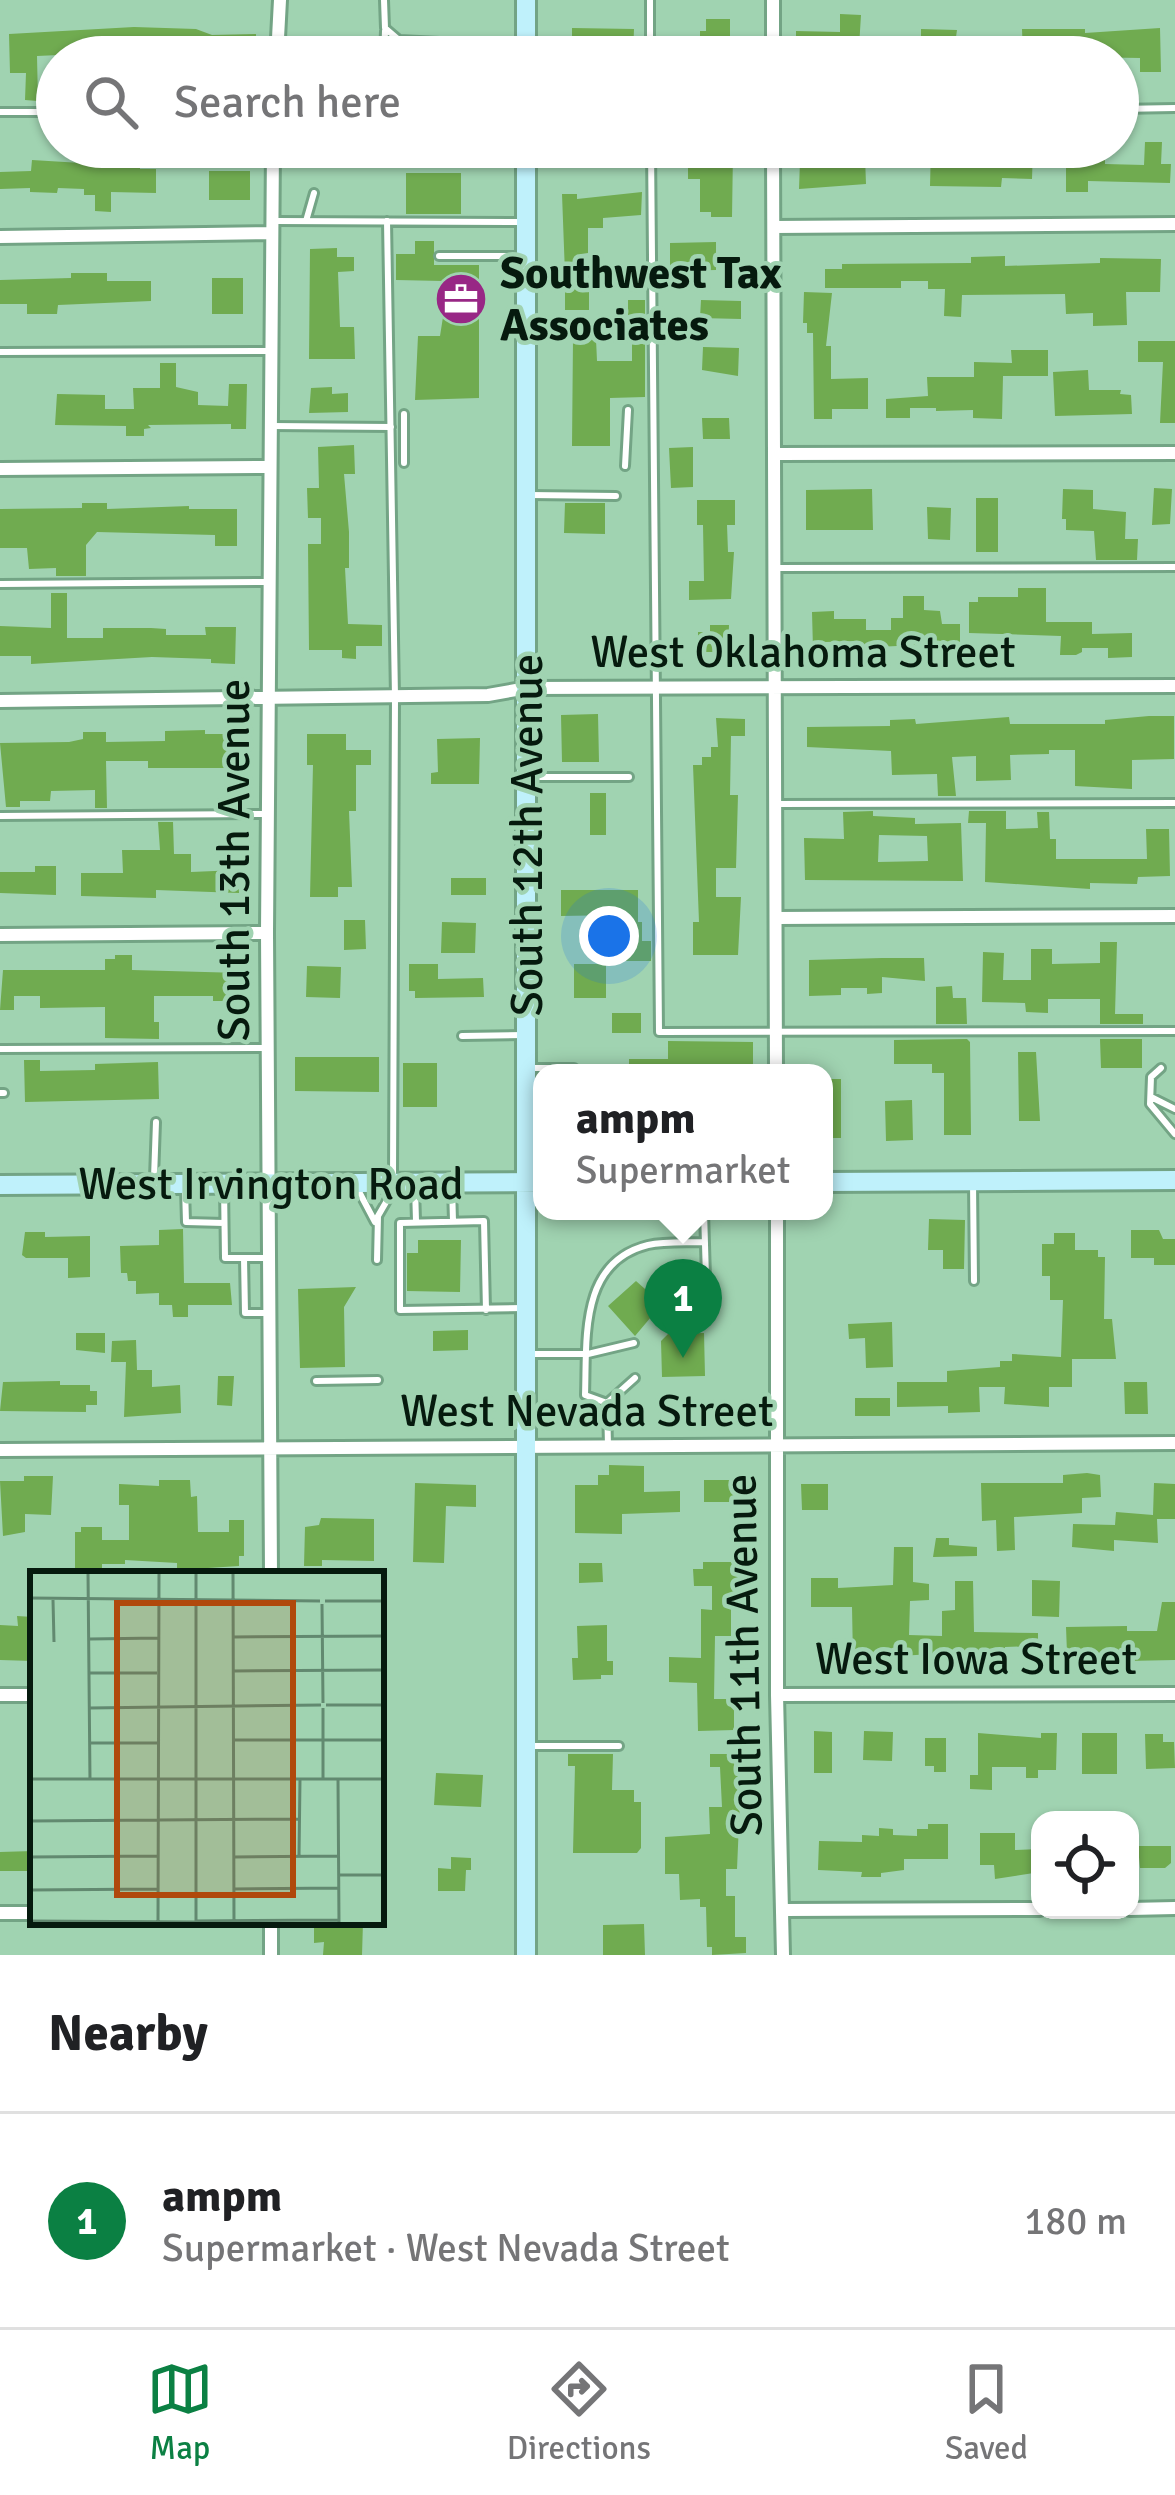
<!DOCTYPE html>
<meta charset="utf-8">
<style>
:root{--surface:#fff;--page:#f6f6f6;--text:#202124;--muted:#757577;--line:#e0e0e0;--accent:#0b8043}
body{margin:0;font-family:Signika,sans-serif;background:var(--page);color:var(--text)}
.controls{position:absolute;right:36px;bottom:36px;display:grid;overflow:hidden;border-radius:24px;box-shadow:0 3px 9px #0004}
.controls button{width:108px;height:108px;display:grid;place-items:center;padding:0;border:0;border-bottom:3px solid var(--line);background:var(--surface);color:var(--text);font:60px sans-serif}
.you{position:absolute;left:609px;top:936px;width:42px;height:42px;margin:-30px;border:9px solid #fff;border-radius:50%;background:#1a73e8;box-shadow:0 0 0 18px #1a73e833}
.badge{display:grid;place-items:center;width:78px;height:78px;border-radius:50%;background:var(--accent);color:#fff;font-size:39px;font-weight:700}
.pin{position:absolute;translate:-50% -99px;filter:drop-shadow(0 3px 6px #0008)}
.pin::after{content:'';position:absolute;top:63px;width:42px;height:36px;background:inherit;clip-path:polygon(0 0,100% 0,50% 100%)}
.popup{position:absolute;left:533px;top:1064px;width:300px;height:156px;box-sizing:border-box;display:grid;place-content:center;border-radius:24px;background:var(--surface);filter:drop-shadow(0 3px 9px #0005);font-size:39px;white-space:nowrap;color:var(--muted)}
.popup b{font-size:45px;color:var(--text)}
.popup::after{content:'';position:absolute;left:50%;top:100%;margin-left:-24px;border:24px solid transparent;border-top-color:var(--surface)}
.list{margin:0;padding:0;list-style:none}
h2{display:flex;justify-content:space-between;align-items:center;height:156px;margin:0;padding:0 48px;font-size:51px}
h2 small{font-size:39px;font-weight:400;color:var(--muted)}
.list li{display:grid;grid-template-columns:78px 1fr auto;gap:36px;align-items:center;box-sizing:border-box;height:216px;padding:0 48px;border-top:3px solid var(--line)}
.list b{display:block;font-size:45px;white-space:nowrap}
.list p{margin:0;font-size:39px;white-space:nowrap;color:var(--muted)}
.list em{font-size:39px;font-style:normal;color:var(--muted)}
.icon{flex:none;width:66px;height:66px;fill:none;stroke:currentColor;stroke-width:2;stroke-linecap:round;stroke-linejoin:round}
.map{position:relative;flex:none;width:1175px;height:1955px;overflow:hidden}
.search{position:absolute;background:var(--surface);box-shadow:0 3px 9px #0004;left:36px;right:36px;top:36px;height:132px;display:flex;align-items:center;gap:30px;box-sizing:border-box;padding:0 42px;border-radius:66px;color:var(--muted);font-size:45px}
.sheet{height:372px;background:var(--surface)}
nav{display:flex;justify-content:space-around;align-items:center;box-sizing:border-box;height:168px;border-top:3px solid var(--line);background:var(--surface);font-size:33px;color:var(--muted)}
nav a{display:grid;justify-items:center;gap:6px}
nav .on{color:var(--accent)}
.map>svg:first-child{display:block}
</style>
<div class="map">
<svg width="1175" height="1955" viewBox="0 0 1175 1955">
<rect width="100%" height="100%" fill="#a0d3b1"/>
<path fill="#70ab50" fill-rule="evenodd" d="M840 14 861 15 859 47H829V57H796V31L840 32Z
M706 19H730V51H700V31H706Z
M134 27 196 29 212 35 256 34V57H134L104 55 103 49H80V54L37 56 38 101 25 100 26 73H10L9 34Z
M572 28 634 29 633 57H572Z
M1160 28 1161 72H1140V58L1023 56 1022 29H1085V33Z
M921 29 957 30 956 37 999 38 998 57H921Z
M1145 142H1162L1161 164H1171L1170 183 1088 181V192H1066V147H1105V164L1144 165Z
M114 147H132V163H140V169H156V193L111 192V212L95 211V195H84V189L58 188 57 193 30 192V188L0 189V172L31 171 32 160 114 165Z
M931 147H952V166L980 167V151L1017 152 1018 147H1033L1032 179 1002 178 1001 187 930 186Z
M688 151H733L732 217H711V212H700V179H688Z
M865 157 866 184 799 189 800 161Z
M209 171H250V200H209Z
M406 173H461V214H406Z
M642 192 641 215 603 218V228H588V253L581 254 580 274H565L562 194H577V199Z
M415 241H434V265H479V398L415 400 418 336H440L443 317V281L396 280V254H415Z
M716 242V270L670 271V243Z
M337 248V257H354V271L338 272 340 327H354L355 359H309L310 249Z
M1005 256V266L1100 263V258L1161 259 1160 292H1126L1127 325 1093 326V313L1066 314 1065 294 962 295 961 317 944 316 945 289H928V281H901V288H825V269H842V264L971 263V257Z
M71 273H107V281H151V301L58 305 57 314H27V304H0V280L71 278Z
M212 278H243V314H212Z
M565 289H589V310H565Z
M804 292 832 293 826 346H831V379L868 378V409H832V419H814L813 333H807V323H803Z
M628 300H645V397L610 398V446H572L573 339H596L597 361H632V335H622V321H628Z
M701 300 741 301V319L700 318Z
M1138 341H1175V423H1160L1163 362H1138Z
M703 347 739 348 738 376 702 370Z
M1011 350H1048V376H1003L1002 419 973 418V410L936 411V408H910V418H886V399L928 396 927 377H974V362L1012 363Z
M160 363H176V387L198 392V405L228 406 229 384H247L246 429H231V424L148 425 151 428 144 429V436H126V426L55 425 57 394 105 395V409H134L133 388H160Z
M1088 370 1089 390H1121L1120 394 1131 395 1132 414 1055 416 1053 372Z
M332 387V394L348 393V412L309 413 311 388Z
M702 418H729L730 439H703Z
M354 445 355 474H344L349 532V568H345L348 624 382 625V646H356V659L342 658V650H309L308 544H321V518H308L307 488H319L318 447Z
M693 447V487L671 488 669 448Z
M1154 488 1172 489 1170 524 1152 525Z
M872 489 873 530H806V490Z
M1063 489 1093 490V509L1126 512 1125 539H1138L1137 560H1096L1094 531 1066 530V519H1062Z
M976 498H998V552H976Z
M697 500H735V525H727L728 552H734L731 599 689 600V581H704L703 525H697Z
M82 503H107V509L189 506V509H237V546H215V535L97 532 86 545V576H56V568L29 569 27 548H0V509L82 508Z
M565 503H605V534L564 533Z
M927 507 951 508 950 540 928 539Z
M1018 588H1046V622H1092V634L1132 633V657L1108 658V648H1082V652L1076 655H1060L1061 636 969 633V602H978V597H1018Z
M51 593H67V638H103V628H151L166 629V635H206L205 627H236L235 664 211 663V659L152 657 31 664V656H0V626L51 628Z
M903 596H924V610L940 611 942 624H960V643L855 648V641L826 642V649H813L812 612 834 611V619H866V630H891V618H903Z
M710 625H729L728 652H698V632H710Z
M598 714 599 762H562L561 715Z
M1149 716H1174V759L1132 760V789L1075 786V750H1049V754L1010 755 1011 780 976 781V756L952 757 956 796H938L937 774 892 775 891 751 807 747V727L890 726V720L915 719 916 724 1009 717 1010 724H1105V720Z
M716 718 745 719V736H731L730 795H738L736 868H716V897H741L738 955H693V922H699L693 765H702V757H711V747H718Z
M205 730V734H236L237 768H148V761H106L107 808H95V790L51 791 50 801H20V807H6L0 743 69 742 83 739V732H106V742L165 741V731Z
M307 734H346V750H371V765H356V811H349L352 887H338V897H310L313 765H307Z
M480 738 479 784H431V773L438 772 437 739Z
M590 793H606V835H590Z
M873 811V816L915 818V824L961 823 963 881 805 880 804 838 844 839 843 812ZM879 835 927 836 928 861 878 862Z
M969 811H1006V829L1038 828 1037 812H1049L1050 839H1056V859H1147L1146 829H1169L1170 876 1138 877 1137 884 1090 883V889L985 882 986 823H968Z
M158 822H173L174 854H191V872L238 870 239 893 156 890V898L81 896V873H123L122 850H160Z
M35 866H56V895L0 893V872H35Z
M451 878H486V895H451Z
M561 890H638V922H642V941H651V961H619V915L561 916Z
M344 920H365L366 949 344 950Z
M442 922 476 923 475 953H441Z
M1100 942H1117L1115 1014H1143V1024H1100V999H1048V1013L1026 1012 1025 1003 982 1002 983 952 1004 953 1003 980H1031V949H1052V964L1100 963Z
M115 955H132V970L241 973 242 1001H213V996H154V1022H159V1039L105 1038V1007L40 1008V996H14V1010H0L3 970H105V959H115Z
M882 958H924L925 981 882 977V993L867 994V988H841V995L809 996V960Z
M409 964H438V979L483 978 484 997 415 998V991H409Z
M574 964H606V998H574Z
M307 966 341 967 340 998 306 997Z
M952 986 953 998H966L967 1024H936V987Z
M612 1013H641V1033H612Z
M967 1039 970 1042 971 1135H944V1073H932V1064H894V1040Z
M1100 1039H1142V1068H1101Z
M668 1041 753 1042V1073H629V1059H668Z
M1018 1052H1036L1040 1121H1019Z
M295 1057H379V1092L295 1091Z
M24 1060H40V1071L95 1070V1064L158 1062 159 1099 25 1102Z
M403 1063H437V1107H403Z
M824 1079H841V1138H824Z
M912 1100 913 1140 886 1141 885 1101Z
M929 1219 965 1220 964 1269H943V1250H928Z
M183 1229 184 1283H230L232 1305H188V1317H173L172 1305H159V1293L136 1294V1281H128L127 1273H121L120 1246 159 1245V1230Z
M1131 1230H1159L1163 1239H1175V1265H1154V1258H1131Z
M25 1232H45V1237L90 1236V1277L68 1278V1258H26L22 1255Z
M1054 1233H1075V1250H1098V1257H1105L1104 1319H1112L1116 1359H1072V1387H1049V1407L1004 1404 1005 1387H979L980 1412 948 1413V1406L897 1407V1382H947V1371L1000 1367V1361H1012V1354L1061 1357 1063 1300H1050V1276H1042V1244H1054Z
M418 1240H461L460 1292 407 1291V1253H418Z
M636 1281 662 1304 635 1336 608 1306Z
M356 1287 344 1307 345 1367 300 1368 298 1289Z
M892 1322 893 1367 866 1368 865 1338 849 1339 848 1324Z
M468 1330V1350L433 1351V1331Z
M76 1333H105V1353L76 1350Z
M704 1333 705 1376 662 1377 661 1341 668 1334Z
M136 1340 137 1370H152V1387L180 1385 181 1413 124 1417 126 1362H111L112 1341Z
M218 1376H234L232 1406 217 1405Z
M60 1381V1385H90V1391H97V1405H86V1412L0 1411 3 1382Z
M1124 1382H1147L1148 1414H1125Z
M855 1398H890V1416H855Z
M609 1465 644 1466V1492L680 1491V1512L622 1514V1534L575 1533V1485H598V1475H609Z
M1087 1473 1100 1475 1101 1497 1082 1498V1513L1014 1517 1015 1550 997 1551 996 1520 982 1521 981 1483H1063V1475Z
M24 1476H53L51 1515 25 1514V1532L3 1536 0 1481H24Z
M159 1480H190L191 1497 197 1496 198 1532H229V1520H244V1556H239V1566L177 1570V1563L125 1560V1564H102V1568H75V1532H81V1527H102V1540H129V1505H119V1484L159 1486Z
M704 1480H743V1502H704Z
M415 1483 476 1485V1507L446 1506 444 1563 413 1562Z
M1154 1483 1175 1484V1519H1157L1158 1543 1114 1540V1551L1072 1547 1073 1524 1115 1525 1116 1512 1153 1515Z
M801 1484H828V1510H802Z
M321 1518 374 1519V1561L322 1560V1566H304L305 1527 319 1525Z
M936 1538H949V1545L977 1547V1556L933 1557Z
M894 1547H913V1582L929 1584V1600L910 1601 909 1635 942 1636V1611L955 1610V1581H973L974 1632 1038 1633V1646L1005 1647V1655L961 1656V1660H947V1653L853 1659 852 1607H811V1578H838V1588L893 1585Z
M703 1562H744V1599L742 1607H731V1636H715L714 1699H734V1730L698 1731 697 1683 669 1682V1657L701 1658V1609L712 1610V1586H694L693 1569H703Z
M579 1563H602L603 1582 579 1583Z
M1032 1580 1060 1581 1059 1617 1032 1616Z
M1162 1602H1175V1660L1077 1662V1653H1067L1066 1627 1127 1626V1631H1157Z
M17 1616 33 1617V1661L0 1660V1625L18 1626Z
M607 1625V1661H613V1675H601V1679L573 1680 572 1658H578L577 1626Z
M814 1731 832 1732V1773H814Z
M864 1731 893 1732 892 1761 863 1760Z
M978 1733 1041 1738V1733H1057L1056 1770H1038V1778H1026V1767H992V1790L970 1789V1775H978Z
M1082 1733H1117V1774H1082Z
M1145 1734H1163V1742H1174L1175 1768 1146 1769Z
M925 1738H946V1772H934V1766H925Z
M568 1754H613L612 1790H634V1802H641V1848L637 1853H573L575 1766H568Z
M710 1754H742L737 1869H726V1896H735V1937H746V1953L712 1955V1947H707L706 1907H700V1899L680 1900 679 1874H665V1837L710 1834 709 1807H722L720 1767H710Z
M436 1773 483 1775 481 1807 434 1805Z
M928 1824H948V1859H904V1870L881 1873V1877H861L862 1872 818 1870 819 1841 862 1842V1835L879 1836V1828L893 1829V1835L917 1836V1829H928Z
M980 1833H1015V1850L1040 1849V1872L995 1879 994 1865H980Z
M1138 1846H1171V1863L1165 1868H1140Z
M33 1851V1871H0V1852Z
M451 1857 471 1858V1870H466L465 1891H438V1868L451 1869Z
M314 1922H363L362 1955H323L324 1942 314 1943Z
M644 1924 645 1955H603V1925Z"/>
<g fill="none" stroke-linecap="round" stroke-linejoin="round">
<g stroke="#73a485" stroke-width="12">
<path id="service" d="M384 0 385 28 399 40 522 46
M650 0V57
M384 57 385 31
M1118 109 1175 108
M0 112H57
M651 147 659 1032 1175 1031
M275 221 520 222
M306 221 314 193
M387 221 395 697 393 1178
M439 256H520
M532 281H594
M532 329 594 328
M0 352 269 351
M404 414V463
M272 426 391 427
M625 466 628 410
M529 495 616 496
M777 568 1175 567
M0 584 267 582
M531 777H629
M775 804 1175 803
M0 816 267 814
M462 1036 524 1035
M0 1049 265 1048
M528 1068H574V1073
M1161 1068 1151 1077 1150 1104 1175 1134
M0 1093H4
M1151 1097 1175 1109
M154 1178 156 1122
M973 1182 974 1281
M356 1186 375 1222
M452 1186 453 1221
M224 1187 225 1258H267
M415 1187 416 1221
M185 1188 186 1222 224 1223
M704 1211 707 1311
M244 1258 245 1313H270
M377 1260 378 1216 396 1185
M486 1310 484 1221 400 1223V1310L523 1308
M531 1354H588L634 1343
M316 1381 378 1380
M607 1403 585 1395C587 1338 579 1262 648 1245 666 1241 687 1243 705 1242
M608 1446 607 1403 635 1378
M530 1746H619"/>
</g>
<g stroke="#73a485" stroke-width="18">
<path id="minor" d="M773 0V57
M277 57 280 0
M773 147 776 1073
M774 227 1175 224
M0 237 271 233
M775 454 1175 453
M0 469 268 467
M0 701 488 695 527 688 1175 686
M776 918 1175 916
M0 935 267 933
M777 1211V1695L783 1955
M0 1450 1175 1443
M271 1574 267 933 273 147
M0 1695H33
M777 1695 1175 1694
M1130 1909 1175 1908
M784 1910 1040 1909
M0 1913H33
M271 1922V1955"/>
</g>
<g stroke="#73a485" stroke-width="24">
<path id="secondary" d="M526 0V57
M824 1182 1175 1180
M0 1185 542 1182
M526 1955V147"/>
</g>
<use href="#service" stroke="#fff" stroke-width="6"/>
<use href="#minor" stroke="#fff" stroke-width="12"/>
<use href="#secondary" stroke="#bff1fb" stroke-width="18"/>
</g>
<defs>
<g id="office-disc" transform="scale(2.7)"><circle r="9.5" fill="#982785" stroke="#a0d3b1"/><path d="M-6-3h4V-5.5h4V-3h4V5H-6ZM-1-4.5V-3h2v-1.5ZM-6 0V1H6V0Z" fill="#fff"/></g>
</defs>
<g fill-rule="evenodd">
<use href="#office-disc" x="461" y="299"/>
</g>
<g text-anchor="middle" dominant-baseline="central" stroke-width="9" stroke-linejoin="round" paint-order="stroke">
<g font-size="45" font-weight="bold" fill="#061a0e" stroke="#a0d3b1" text-anchor="start">
<text x="500" y="273">Southwest Tax<tspan x="500" dy="52">Associates</tspan></text>
</g>
<g font-size="45" fill="#061a0e" stroke="#a0d3b1">
<text x="803" y="652">West Oklahoma Street</text>
<text transform="translate(527 835) rotate(-90)">South 12th Avenue</text>
<text transform="translate(234 860) rotate(-90)">South 13th Avenue</text>
<text x="271" y="1184">West Irvington Road</text>
<text x="587" y="1411">West Nevada Street</text>
<text transform="translate(744 1655) rotate(-91)">South 11th Avenue</text>
<text x="976" y="1659">West Iowa Street</text>
</g>
</g>
<g transform="translate(30 1571)">
<rect width="354" height="354" fill="#a0d3b1"/>
<path fill="none" stroke="#628970" stroke-width="3" d="M58 1 60 209M166 1V353M203 1 204 353M0 27 290 30M23 29 24 71M295 30H354M292 33 293 132M203 66 354 65M60 68 128 67M203 100 354 99M60 102H127M296 134H354M60 137 291 134M203 169H354M60 172H127M0 208H354M293 208V137M308 208 309 353M0 250 270 248M269 285 270 208M0 286 127 285M204 286 309 285M309 304H354M204 318 309 317M0 319 128 318M0 350 166 351M166 350 309 349M128 353 129 1"/>
<path fill="#b0490c" fill-opacity="0.15" stroke="#b0490c" stroke-width="6" d="M87 32H263V324H87Z"/>
<rect width="354" height="354" fill="none" stroke="#061a0e" stroke-width="6"/>
</g>
</svg>
<div class="controls">
<button><svg class="icon" aria-label="locate" viewBox="0 0 24 24"><circle cx="12" cy="12" r="6"/><path d="M12 2v4M12 18v4M2 12h4M18 12h4"/></svg></button>
</div>
<div class="you"></div>
<div class="pin badge" style="left:683px;top:1358px">1</div>
<div class="popup"><b>ampm</b>Supermarket</div>
<div class="search"><svg class="icon" aria-label="search" viewBox="0 0 24 24"><circle cx="10" cy="10" r="6"/><path d="M15 15l6 6"/></svg>Search here</div>
</div>
<section class="sheet">
<h2>Nearby<small></small></h2>
<ul class="list">
<li><span class="badge">1</span><div><b>ampm</b><p>Supermarket · West Nevada Street</p></div><em>180 m</em></li>
</ul>
</section>
<nav>
<a class="on"><svg class="icon" aria-label="map" viewBox="0 0 24 24"><path d="M3 6l6-2 6 2 6-2v14l-6 2-6-2-6 2zM9 4v14M15 6v14"/></svg>Map</a>
<a><svg class="icon" aria-label="directions" viewBox="0 0 24 24"><path d="M12 3l9 9-9 9-9-9zM9 14v-3h6M13 9l2 2-2 2"/></svg>Directions</a>
<a><svg class="icon" aria-label="saved" viewBox="0 0 24 24"><path d="M7 4h10v16l-5-4-5 4z"/></svg>Saved</a>
</nav>
